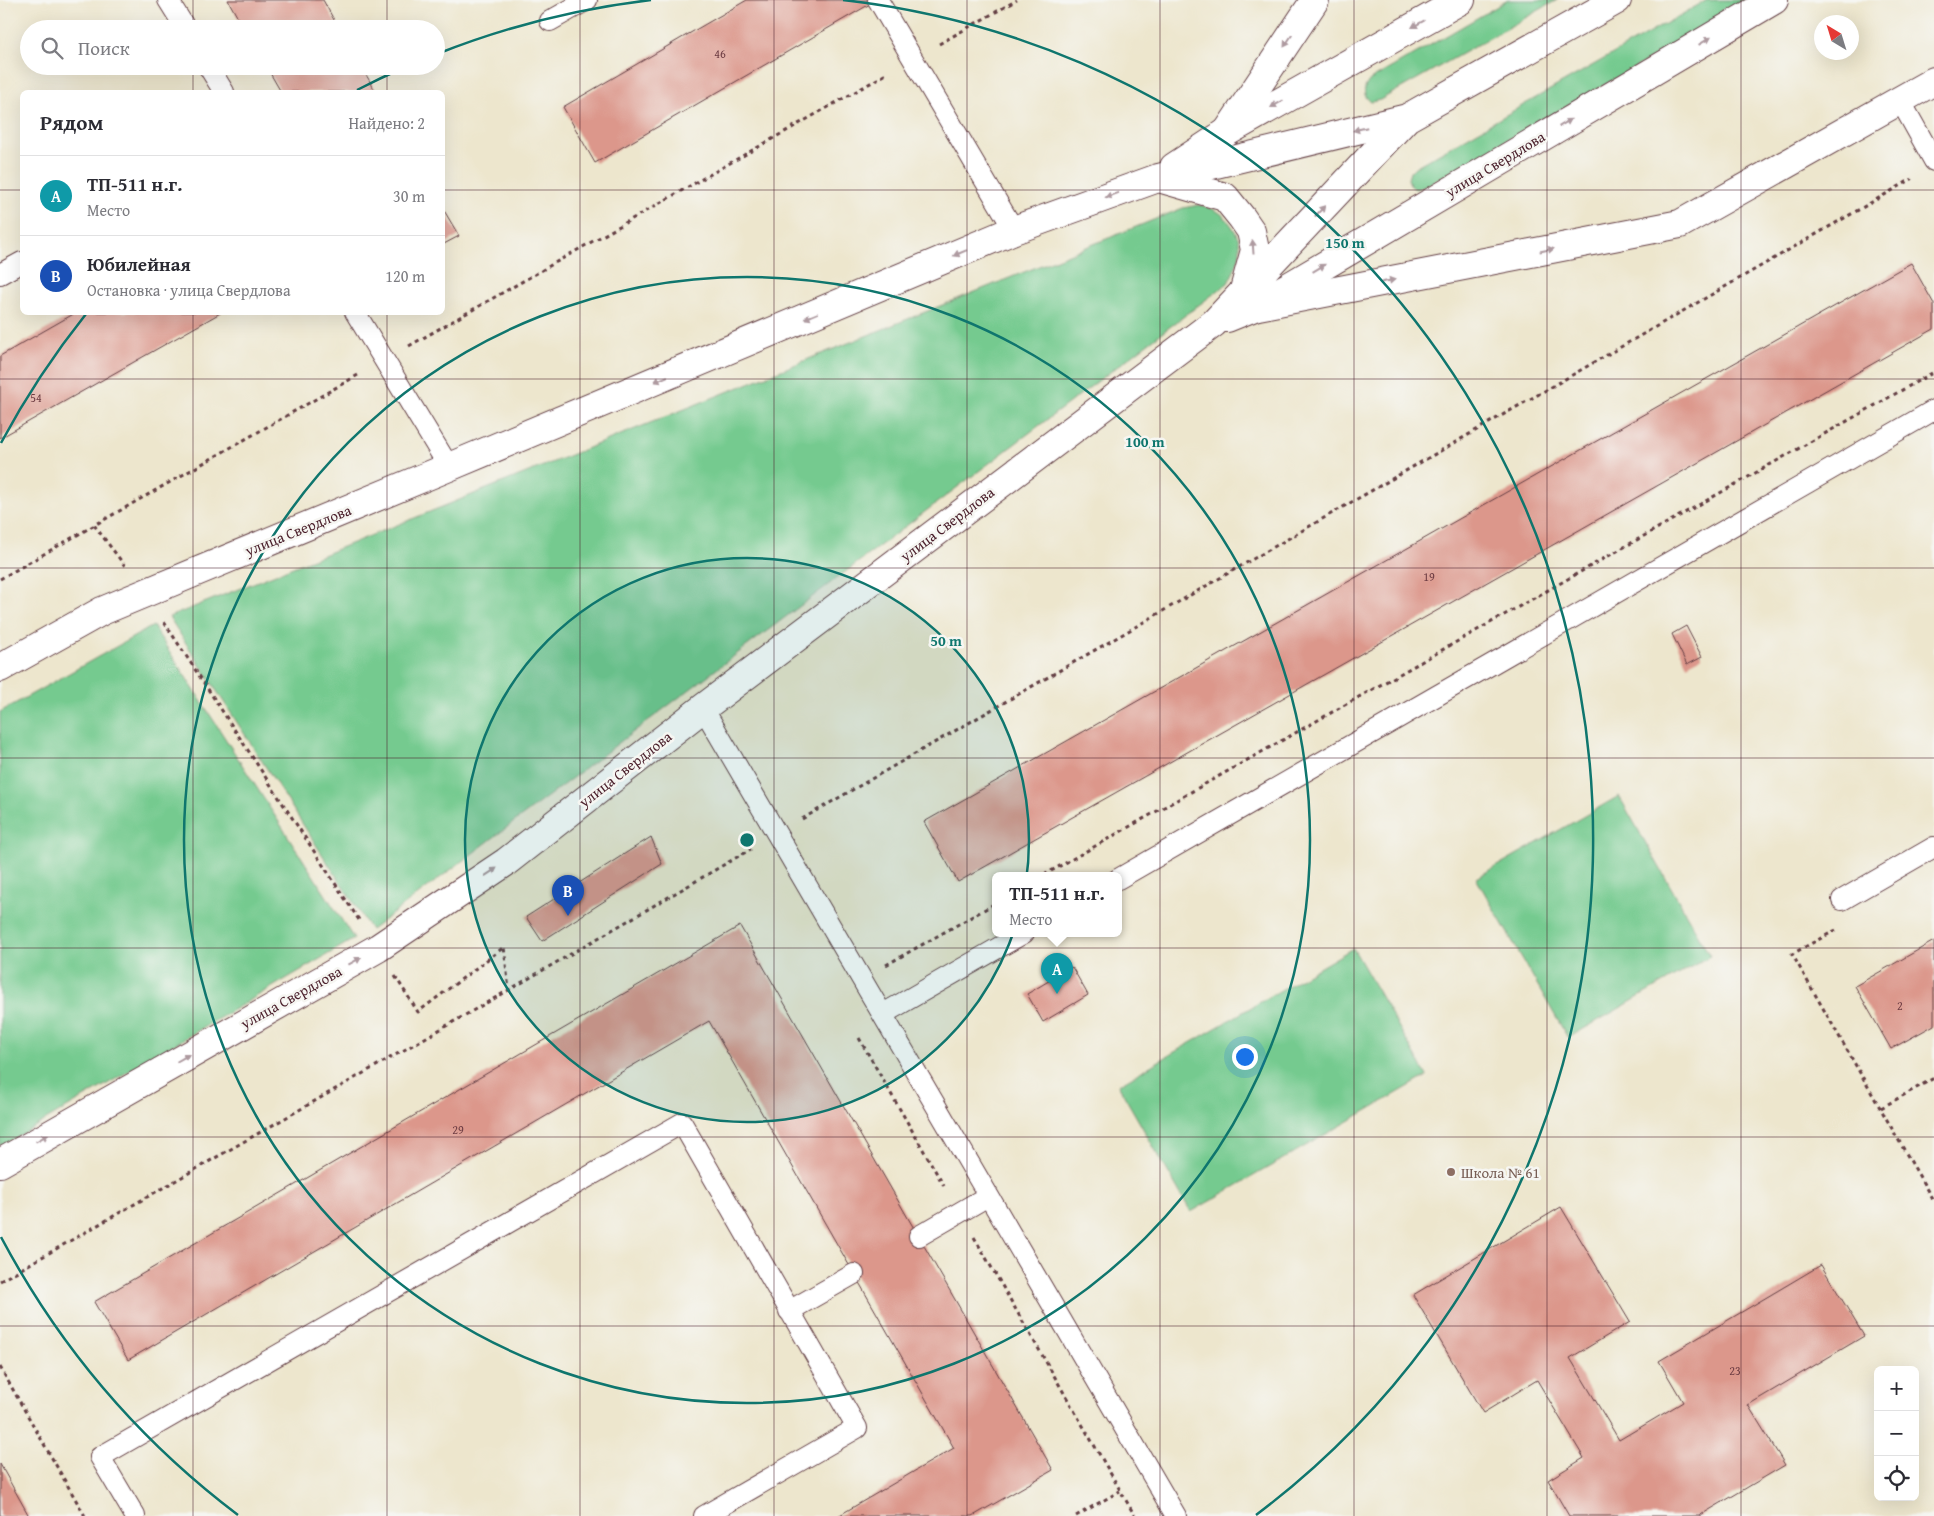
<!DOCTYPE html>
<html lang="ru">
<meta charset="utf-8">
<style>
:root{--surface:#fff;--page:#f7f7f7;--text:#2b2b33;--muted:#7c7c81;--line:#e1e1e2;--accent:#b5179e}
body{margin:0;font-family:"Gentium Book Plus",serif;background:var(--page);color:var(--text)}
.controls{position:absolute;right:15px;bottom:15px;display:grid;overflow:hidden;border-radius:8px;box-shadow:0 5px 20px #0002}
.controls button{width:45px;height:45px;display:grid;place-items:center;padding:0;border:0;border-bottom:1px solid var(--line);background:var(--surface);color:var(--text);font:25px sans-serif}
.compass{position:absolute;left:1814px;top:15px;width:45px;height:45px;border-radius:50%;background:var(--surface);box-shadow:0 5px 20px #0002;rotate:322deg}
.you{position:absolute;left:1244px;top:1056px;width:18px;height:18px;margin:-12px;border:4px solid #fff;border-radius:50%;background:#1a73e8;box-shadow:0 0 0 8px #1a73e833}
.badge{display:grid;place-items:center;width:32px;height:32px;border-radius:50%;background:var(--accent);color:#fff;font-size:16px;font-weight:700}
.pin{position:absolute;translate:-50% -41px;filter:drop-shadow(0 1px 2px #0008)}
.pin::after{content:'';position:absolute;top:26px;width:18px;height:15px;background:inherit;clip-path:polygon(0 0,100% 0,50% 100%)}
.popup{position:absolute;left:992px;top:872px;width:130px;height:65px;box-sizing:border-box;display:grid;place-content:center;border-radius:8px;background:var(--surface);filter:drop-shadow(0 1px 4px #0005);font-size:16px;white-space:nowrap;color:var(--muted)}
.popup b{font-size:19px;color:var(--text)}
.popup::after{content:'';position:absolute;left:50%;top:100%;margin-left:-10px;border:10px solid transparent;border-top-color:var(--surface)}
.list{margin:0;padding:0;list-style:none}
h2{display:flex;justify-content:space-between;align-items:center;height:65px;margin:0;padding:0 20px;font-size:21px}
h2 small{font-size:16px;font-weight:400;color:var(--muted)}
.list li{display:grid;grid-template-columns:32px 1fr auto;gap:15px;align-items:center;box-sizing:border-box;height:80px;padding:0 20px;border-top:1px solid var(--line)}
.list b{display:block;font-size:19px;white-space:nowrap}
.list p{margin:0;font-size:16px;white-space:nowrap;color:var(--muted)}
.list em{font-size:16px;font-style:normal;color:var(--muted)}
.icon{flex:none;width:28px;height:28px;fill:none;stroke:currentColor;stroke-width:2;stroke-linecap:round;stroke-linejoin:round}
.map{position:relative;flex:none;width:1934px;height:1516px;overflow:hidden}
.search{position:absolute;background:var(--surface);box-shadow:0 5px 20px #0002;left:20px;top:20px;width:425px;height:55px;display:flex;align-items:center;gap:12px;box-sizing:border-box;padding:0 18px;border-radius:28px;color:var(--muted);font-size:19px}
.panel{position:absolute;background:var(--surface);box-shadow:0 5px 20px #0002;left:20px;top:90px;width:425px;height:225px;border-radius:8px}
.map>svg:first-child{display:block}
</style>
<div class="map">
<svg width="1934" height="1516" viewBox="0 0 1934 1516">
<rect width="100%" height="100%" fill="#f6f6f2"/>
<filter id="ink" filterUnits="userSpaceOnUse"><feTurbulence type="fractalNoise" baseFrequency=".02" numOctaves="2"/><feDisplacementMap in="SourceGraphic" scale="10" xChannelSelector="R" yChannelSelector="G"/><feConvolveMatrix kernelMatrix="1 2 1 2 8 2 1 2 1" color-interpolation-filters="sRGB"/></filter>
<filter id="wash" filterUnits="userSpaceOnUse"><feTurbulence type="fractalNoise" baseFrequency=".0096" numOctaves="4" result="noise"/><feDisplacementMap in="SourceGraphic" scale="20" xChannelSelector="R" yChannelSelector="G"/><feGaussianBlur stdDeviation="1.12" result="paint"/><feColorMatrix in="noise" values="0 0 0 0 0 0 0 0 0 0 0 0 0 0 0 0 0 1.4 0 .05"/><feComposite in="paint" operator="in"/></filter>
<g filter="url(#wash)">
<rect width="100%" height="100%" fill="#ede6cd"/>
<path fill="#74ca8f" stroke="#5f745d" d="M1508 0H1557L1380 100 1371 102C1362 95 1363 88 1370 80Z
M1707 0H1755L1424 187 1415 189 1410 185 1408 179 1410 172 1415 167Z
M1199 205C1215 209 1221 211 1231 225 1247 247 1239 261 1228 283L371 930 169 617 1183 208Z
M153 626 354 939 0 1147V712Z
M1619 796 1710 956 1568 1038 1476 878Z
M1353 948 1427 1076 1191 1212 1118 1085Z"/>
<g id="blocks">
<path fill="#dc978b" d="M228 0H323L339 29H244Z
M747 0H877L595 163 563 107Z
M266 66H361L376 92H281Z
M442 207 459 236 442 245Z
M1911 263 1934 304V329L958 882 924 822Z
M77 312H222L0 438V356Z
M1686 626 1702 657 1687 665 1672 634Z
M651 837 662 864 542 941 526 917Z
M740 926 1053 1470 973 1516H838L954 1448 709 1021 128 1360 94 1302Z
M1934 941V1025L1891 1049 1855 986Z
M1072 967 1088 995 1043 1022 1027 994Z
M1561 1207 1630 1322 1570 1358 1619 1440 1683 1402 1659 1361 1821 1265 1864 1336 1748 1405 1785 1465 1699 1516H1569L1548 1480 1584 1458 1537 1380 1483 1413 1413 1295Z
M0 1464 29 1516H0Z"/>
</g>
</g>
<g filter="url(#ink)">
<use href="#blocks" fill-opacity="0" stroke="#623d43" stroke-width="1"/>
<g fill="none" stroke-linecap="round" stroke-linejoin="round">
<g stroke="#623d43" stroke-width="22">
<path id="service" d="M168 0 186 29
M878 0 1014 230
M550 21 587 0
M208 66 224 92
M1900 100 1934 161
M0 274 22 262
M355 312 449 467
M703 708 1176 1516
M1118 879 1934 410
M1842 900 1934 847
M883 1014 1024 933
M919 1236 988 1196
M789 1311 854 1274
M135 1516 100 1457 682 1123 857 1428 704 1516"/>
</g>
<g stroke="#623d43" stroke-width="30">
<path id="minor" d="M1227 132 1315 0
M1258 306 1680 224 1934 81"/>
</g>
<g stroke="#623d43" stroke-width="30">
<path id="secondary" d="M1174 167 1227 132 1461 0
M1159 178 1225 197 1242 218 1251 231 1255 250 1244 290
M1227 318 1254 307 1774 0
M0 668 102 611 449 467 1014 230 1158 178 1407 118 1617 0
M0 1163 378 948 506 862 703 708 1214 323 1407 118"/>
</g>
<path stroke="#623d43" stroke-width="3" stroke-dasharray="4 4" stroke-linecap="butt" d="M939 44 1017 0
M409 346 888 73
M94 525 125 566
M0 579 358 375
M164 622 359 920
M802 819 1912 179
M1044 875 1934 372
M1836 930 1792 954 1934 1202
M886 965 996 903
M395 976 418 1012 504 947 509 990
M859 1038 944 1186
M1881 1108 1934 1078
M974 1237 1135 1516
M0 1281 509 990 751 849
M0 1367 85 1516
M1076 1516 1120 1491"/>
<use href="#service" stroke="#fff" stroke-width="20"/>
<use href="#minor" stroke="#fff" stroke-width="28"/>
<use href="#secondary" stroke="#fff" stroke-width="28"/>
</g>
<defs><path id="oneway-solid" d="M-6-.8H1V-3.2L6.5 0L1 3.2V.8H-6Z" transform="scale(1.25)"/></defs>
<g fill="#ae9aa0">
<use href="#oneway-solid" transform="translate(1418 24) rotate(151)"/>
<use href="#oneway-solid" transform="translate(1288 41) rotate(124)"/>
<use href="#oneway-solid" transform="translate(1705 41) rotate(-31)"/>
<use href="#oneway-solid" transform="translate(1277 104) rotate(151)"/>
<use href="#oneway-solid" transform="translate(1565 123) rotate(-31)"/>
<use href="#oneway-solid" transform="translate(1360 129) rotate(166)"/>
<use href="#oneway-solid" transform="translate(1112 195) rotate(160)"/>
<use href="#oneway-solid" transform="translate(1320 211) rotate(-47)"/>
<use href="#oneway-solid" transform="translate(1253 247) rotate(-94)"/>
<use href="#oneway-solid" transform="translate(1547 250) rotate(-11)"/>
<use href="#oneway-solid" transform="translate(960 253) rotate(157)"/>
<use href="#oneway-solid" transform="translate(1319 268) rotate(-31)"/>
<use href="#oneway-solid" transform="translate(1388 281) rotate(-11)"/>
<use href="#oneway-solid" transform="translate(811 316) rotate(157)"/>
<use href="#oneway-solid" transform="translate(661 379) rotate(157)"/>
<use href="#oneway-solid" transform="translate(491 872) rotate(-34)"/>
<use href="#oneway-solid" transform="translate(355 961) rotate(-29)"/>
<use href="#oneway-solid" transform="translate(183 1058) rotate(-30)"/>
<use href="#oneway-solid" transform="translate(42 1138) rotate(-30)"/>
</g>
</g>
<path fill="none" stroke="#4a1f2b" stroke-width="1" stroke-opacity="0.55" d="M193 0V29M387 0V29M580 0V1516M774 0V1516M967 0V1516M1160 0V1516M1354 0V1516M1547 0V1516M1741 0V1516M193 66V92M387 66V92M0 190H22M442 190H1934M193 312V1516M387 312V1516M0 379H1934M0 568H1934M0 758H1934M0 948H1934M0 1137H1934M0 1326H1934"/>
<circle cx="747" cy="840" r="282" fill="#0f766e" fill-opacity=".12"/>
<g fill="none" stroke="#0f766e" stroke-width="2.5">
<circle cx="747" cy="840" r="282"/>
<circle cx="747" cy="840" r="563"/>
<path d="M238 1515A845 845 0 0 1 1 1237M1 443A845 845 0 0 1 86 314M357 90A845 845 0 0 1 403 68M437 54A845 845 0 0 1 651 0M843 0A845 845 0 0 1 1256 1515"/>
</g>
<circle fill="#8d6e63" stroke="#f6f6f2" stroke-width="2" cx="1451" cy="1172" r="5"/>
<g text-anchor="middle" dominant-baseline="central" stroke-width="5" stroke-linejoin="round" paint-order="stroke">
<g font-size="12" fill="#6e3d43">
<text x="720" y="53">46</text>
<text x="36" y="397">54</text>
<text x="1429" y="576">19</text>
<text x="1900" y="1005">2</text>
<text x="458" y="1129">29</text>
<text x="1735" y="1370">23</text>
</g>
<g font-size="15" fill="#4a1f2b" stroke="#f6f6f2">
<text transform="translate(1495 164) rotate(-31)">улица Свердлова</text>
<text transform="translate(947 524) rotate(-37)">улица Свердлова</text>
<text transform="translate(298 530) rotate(-22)">улица Свердлова</text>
<text transform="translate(625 769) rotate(-38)">улица Свердлова</text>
<text transform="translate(291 997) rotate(-29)">улица Свердлова</text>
</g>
<g font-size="15" fill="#785e54" stroke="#f6f6f2" text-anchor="start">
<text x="1461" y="1172">Школа № 61</text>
</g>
</g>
<circle cx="747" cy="840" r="8" fill="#0f766e" stroke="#f6f6f2" stroke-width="2.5"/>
<g font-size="15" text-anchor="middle" font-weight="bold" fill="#0f766e" stroke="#f6f6f2" stroke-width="5" stroke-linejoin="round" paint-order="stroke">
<text x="1345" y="248">150 m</text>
<text x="1145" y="447">100 m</text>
<text x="946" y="646">50 m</text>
</g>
</svg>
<div class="controls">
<button>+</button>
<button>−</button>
<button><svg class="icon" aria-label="locate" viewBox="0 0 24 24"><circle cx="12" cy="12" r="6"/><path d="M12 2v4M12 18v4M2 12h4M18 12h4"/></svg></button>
</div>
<svg class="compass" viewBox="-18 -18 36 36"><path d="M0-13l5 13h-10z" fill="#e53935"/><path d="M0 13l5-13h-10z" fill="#7c7c81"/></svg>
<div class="you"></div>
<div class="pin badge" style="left:1057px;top:994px;background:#0f9aa8">A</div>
<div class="popup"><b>ТП-511 н.г.</b>Место</div>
<div class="pin badge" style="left:568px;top:916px;background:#1a4fb4">B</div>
<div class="search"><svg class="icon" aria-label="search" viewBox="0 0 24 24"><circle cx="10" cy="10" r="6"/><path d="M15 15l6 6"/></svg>Поиск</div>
<section class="panel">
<h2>Рядом<small>Найдено: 2</small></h2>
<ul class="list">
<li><span class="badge" style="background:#0f9aa8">A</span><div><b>ТП-511 н.г.</b><p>Место</p></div><em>30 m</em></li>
<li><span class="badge" style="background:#1a4fb4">B</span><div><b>Юбилейная</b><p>Остановка · улица Свердлова</p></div><em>120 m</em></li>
</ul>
</section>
</div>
